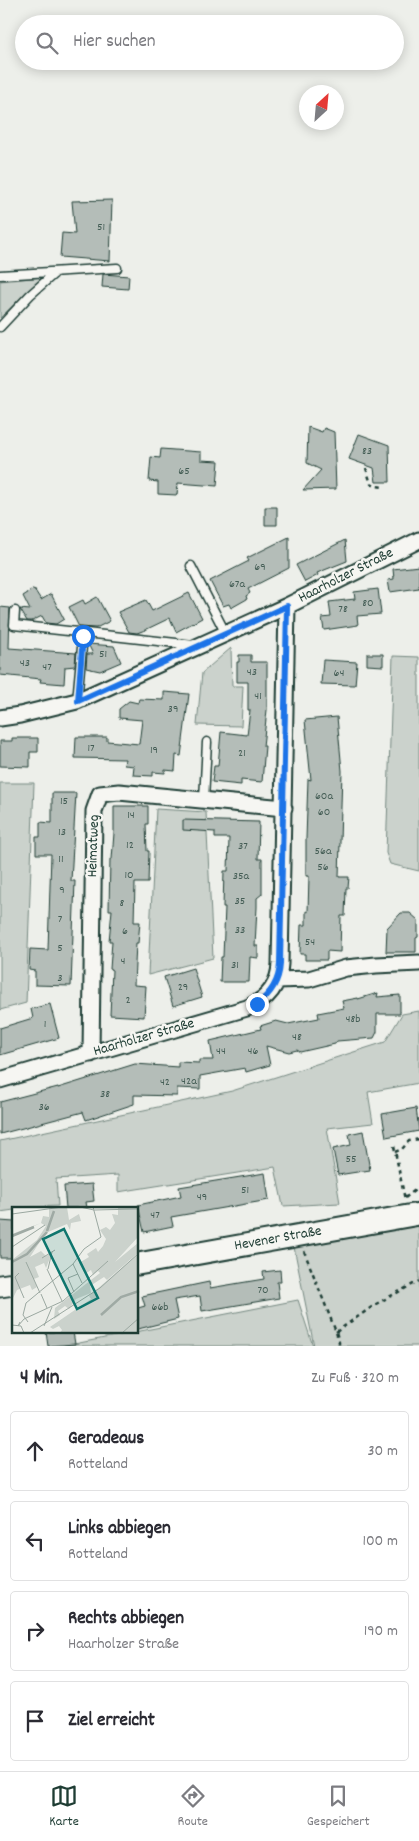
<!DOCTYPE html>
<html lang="de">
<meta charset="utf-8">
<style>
:root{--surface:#fff;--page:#f2f2f3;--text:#2b2b33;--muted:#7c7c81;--line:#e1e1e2;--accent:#1f3d34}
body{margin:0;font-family:Dekko,sans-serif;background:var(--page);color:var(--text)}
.compass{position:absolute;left:299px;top:85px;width:45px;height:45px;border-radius:50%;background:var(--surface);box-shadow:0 2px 12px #0003;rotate:26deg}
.stop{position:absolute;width:15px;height:15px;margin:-11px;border:4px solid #1a73e8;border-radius:50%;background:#fff}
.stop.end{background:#1a73e8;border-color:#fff;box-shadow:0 1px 5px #0008}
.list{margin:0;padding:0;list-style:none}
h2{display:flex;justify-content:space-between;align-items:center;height:65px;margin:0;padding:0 20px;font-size:21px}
h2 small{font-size:16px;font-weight:400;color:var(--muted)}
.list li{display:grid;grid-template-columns:32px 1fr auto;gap:15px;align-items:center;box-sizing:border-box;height:80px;margin:0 10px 10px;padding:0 10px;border:1px solid var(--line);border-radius:5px}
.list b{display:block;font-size:19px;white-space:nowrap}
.list p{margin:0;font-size:16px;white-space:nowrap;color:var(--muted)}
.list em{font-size:16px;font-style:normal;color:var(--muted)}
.icon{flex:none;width:28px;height:28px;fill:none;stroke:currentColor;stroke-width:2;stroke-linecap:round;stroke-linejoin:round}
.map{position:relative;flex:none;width:419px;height:1346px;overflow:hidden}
.search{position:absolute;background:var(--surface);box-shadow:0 2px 12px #0003;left:15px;right:15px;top:15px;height:55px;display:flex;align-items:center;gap:12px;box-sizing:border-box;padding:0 18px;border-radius:28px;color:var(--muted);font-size:19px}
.sheet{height:425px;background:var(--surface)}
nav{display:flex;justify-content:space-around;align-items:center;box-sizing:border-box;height:70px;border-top:1px solid var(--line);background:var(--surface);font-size:14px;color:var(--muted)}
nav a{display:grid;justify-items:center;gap:2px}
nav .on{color:var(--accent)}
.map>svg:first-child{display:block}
</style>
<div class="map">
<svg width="419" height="1346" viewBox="0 0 419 1346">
<rect width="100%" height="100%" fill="#edefea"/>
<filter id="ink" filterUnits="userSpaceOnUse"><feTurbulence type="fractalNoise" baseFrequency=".02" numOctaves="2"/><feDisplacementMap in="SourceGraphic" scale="10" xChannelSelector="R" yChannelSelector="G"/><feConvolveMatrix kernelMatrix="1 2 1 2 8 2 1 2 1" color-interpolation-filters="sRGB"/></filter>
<g filter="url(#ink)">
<path fill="#cbd2cc" stroke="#758880" d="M42 277 0 318V281Z
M231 648 232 686H243L241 726 197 725 202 673Z
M393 656 419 657V871L390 864 386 853Z
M0 783H34L26 1003 0 1010Z
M156 809 206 812 213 958 148 975Z
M419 1011V1083L368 1092 373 1123 327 1128 340 1203 283 1206 275 1167 118 1192V1175L56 1179 58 1206 14 1208V1210L0 1212V1141L232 1091 385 1042 402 1014Z
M419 1219V1346H314L294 1247Z
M298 1300 313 1346H64Z"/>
<path fill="#b4bdb8" stroke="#1f3d34" d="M112 200 110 261 60 257 62 233 75 234 72 201Z
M103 274 129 276 128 289 102 287Z
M308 427 322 432 324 428 334 432 336 489 303 490 321 470 307 463Z
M359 434 389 445 390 482H376L374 468 349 459Z
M161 449 201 452V460L219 461 217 486 178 483 177 495 158 494V482L149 481 151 457 160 458Z
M265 507H277V525H265Z
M289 537V568L248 589 250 593 246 596 247 599 231 608 229 604 223 606 210 581 249 561 247 558Z
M345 540 347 561 317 573 318 575 305 582 296 565Z
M419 566V588L390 592 388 580 394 579 393 569Z
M34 589 41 600 51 594 64 619 56 624 46 623 42 616 32 621H27L20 609 30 610 23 596Z
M378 589 381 614 357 616 358 625 324 630 322 618 331 617 329 602 355 599 354 592Z
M189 593 202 618 176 632 170 618 145 630 137 633 129 632 118 612 146 600 152 611Z
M97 597 110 621 96 628 79 627 69 607 83 600 85 604Z
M0 607 10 608 9 648 76 653 75 666 65 667 64 684 40 682 41 679 0 675Z
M88 644 114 646 121 662 100 671 86 668 87 654H93Z
M367 654H383V666L367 665Z
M239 655H251V662H267V710L263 746H265L262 782 241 780V785L212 782 214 766H218L221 732 247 735 250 710H248V682H237V662H239Z
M323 660 357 662 355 685 321 684Z
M164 692 189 694 181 756 176 755 175 771 165 770V773L153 772V776L133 775 134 766 124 765 125 759 75 758 76 737H107V741L139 744 142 720 119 718V709L129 701 138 703 139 699 164 700Z
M337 717 342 771 339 877H349L348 888H346L345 916H341L340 952 327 951V960H305V954H300L301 925H306V911L308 912 309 876H306V839L308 779 311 780 305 720Z
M12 738H38V752H30V767L0 766V741H12Z
M52 793H76L71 881H75L71 986 35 985V971L29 970 30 949 48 950 51 854H36V837H40V822L52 823Z
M114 806H148V824H146L147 851H149L148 883H135L134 922H140L138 943H136L134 985 146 986 144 1017 110 1015 112 970 110 969 112 941H109L112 910H109L110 859H112L114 833Z
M183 820 259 822 258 859H262V894L257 898V907L255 946H258V958L250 957 249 982H220L221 957H223L225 907H223L224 871H228L229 838H215V832L183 830Z
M401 913H410L418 920V937L416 938V952H386L387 928Z
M193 968 202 997 173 1006 164 977Z
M378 993 377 997 400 995V1014H377V1032L374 1038 337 1041 335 1044 300 1052 297 1050 289 1052 266 1046 270 1065 246 1072 245 1068 200 1076V1089L177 1088V1096L134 1095V1104L86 1120 83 1112 0 1134V1102L58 1087V1088L135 1064 178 1067V1062L199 1063V1060H213L210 1041 261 1029 260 1026 276 1021 288 1024 319 1018 318 1013 344 1008 342 1001 358 998V999Z
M50 1004 59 1038 0 1055V1028L33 1018 31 1009Z
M416 1108 419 1131 386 1137 382 1114Z
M363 1131 370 1170 338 1175 333 1149 351 1145 349 1134Z
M265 1173 269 1200 171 1217 173 1226 144 1232 138 1205 181 1196 179 1187Z
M92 1184 94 1201 86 1202 87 1208H66L64 1186Z
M0 1221 14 1222V1258H0Z
M280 1270 281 1282H277L279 1298 202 1311 200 1296 174 1300 178 1319 138 1329V1308L145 1306 142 1296 209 1282 210 1288 264 1279 263 1272Z
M46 1332H73L75 1344 48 1346Z"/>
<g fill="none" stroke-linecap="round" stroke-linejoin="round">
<g stroke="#1f3d34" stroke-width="11">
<path id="lane" d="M0 275 117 268
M0 327 30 295 56 272
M191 566 226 634
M15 611 14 625 194 645
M77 701 83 636
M204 800 207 742"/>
</g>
<g stroke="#1f3d34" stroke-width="19">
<path id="street" d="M0 718 20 715 77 701 287 606
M277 980 309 979 346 968 376 965 419 963
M91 1054 94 811 100 794 119 792 284 808
M0 1080 247 1008C267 1000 279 986 280 964L287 606 419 540"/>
</g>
<g stroke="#1f3d34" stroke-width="25">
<path id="secondary" d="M138 1264 419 1214
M0 1286 14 1284"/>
</g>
<path stroke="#1f3d34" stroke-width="2.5" stroke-dasharray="4 4" stroke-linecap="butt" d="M366 468 371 484 375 486 385 487
M394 1146 405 1200
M395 1152 402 1149 409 1141 419 1139
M405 1198 419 1187
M304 1251 336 1332 339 1342V1346
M336 1332 376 1304 419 1281"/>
<use href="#lane" stroke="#f6f6f2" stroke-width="8"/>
<use href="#street" stroke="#f6f6f2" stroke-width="15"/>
<use href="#secondary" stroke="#f6f6f2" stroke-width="21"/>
</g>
</g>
<g fill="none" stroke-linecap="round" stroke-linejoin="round" filter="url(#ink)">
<path stroke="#1a73e8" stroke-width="6" d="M83 636 78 701 287 606 280 964C279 982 271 994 257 1004"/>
</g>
<g text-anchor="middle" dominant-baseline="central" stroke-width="5" stroke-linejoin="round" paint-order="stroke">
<g font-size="12" fill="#445d55">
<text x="101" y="227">51</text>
<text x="367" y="451">83</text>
<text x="184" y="471">65</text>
<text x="260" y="567">69</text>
<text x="237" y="584">67a</text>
<text x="368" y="603">80</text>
<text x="343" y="609">78</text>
<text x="103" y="654">51</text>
<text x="25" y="663">43</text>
<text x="47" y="667">47</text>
<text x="252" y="672">43</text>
<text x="339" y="673">64</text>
<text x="258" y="696">41</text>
<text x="173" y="709">39</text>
<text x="91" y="748">17</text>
<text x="154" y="750">19</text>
<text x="242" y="753">21</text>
<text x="324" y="796">60a</text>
<text x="64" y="801">15</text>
<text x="324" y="812">60</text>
<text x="131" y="815">14</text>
<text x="62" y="832">13</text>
<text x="130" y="845">12</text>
<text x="243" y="846">37</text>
<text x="323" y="851">56a</text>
<text x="61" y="859">11</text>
<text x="323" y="867">56</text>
<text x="129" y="875">10</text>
<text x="241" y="876">35a</text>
<text x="62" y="890">9</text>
<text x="240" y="901">35</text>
<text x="122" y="903">8</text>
<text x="60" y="919">7</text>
<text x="240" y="930">33</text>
<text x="125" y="931">6</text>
<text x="310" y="942">54</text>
<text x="60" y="948">5</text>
<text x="123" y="961">4</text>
<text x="235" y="965">31</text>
<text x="60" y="978">3</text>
<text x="183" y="987">29</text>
<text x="128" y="1000">2</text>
<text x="353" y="1019">48b</text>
<text x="45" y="1024">1</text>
<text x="297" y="1037">48</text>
<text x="221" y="1051">44</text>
<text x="253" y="1051">46</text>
<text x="189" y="1081">42a</text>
<text x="165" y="1082">42</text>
<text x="105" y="1094">38</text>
<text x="44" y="1107">36</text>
<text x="351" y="1159">55</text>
<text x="245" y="1190">51</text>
<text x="202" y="1197">49</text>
<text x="155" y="1215">47</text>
<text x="263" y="1290">70</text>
<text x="160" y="1307">66b</text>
</g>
<g font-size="15" fill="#1f3d34" stroke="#f6f6f2">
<text transform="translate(346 576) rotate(-27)">Haarholzer Straße</text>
<text transform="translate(94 846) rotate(-88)">Heimatweg</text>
<text transform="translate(144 1038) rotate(-16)">Haarholzer Straße</text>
<text transform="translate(278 1239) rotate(-10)">Hevener Straße</text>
</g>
</g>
<g transform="translate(12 1207)">
<rect width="126" height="126" fill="#edefea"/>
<path d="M37 0H55L57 13 67 7 69 14 59 16 58 23 55 17 36 25 29 33 18 50 29 44 34 49 40 46 34 61 32 56 23 60 27 70 22 72 25 80 20 83 18 78 5 83 0 93V53L25 33 34 19 29 16 0 29V27L29 16 31 9 37 10ZM106 0H126V30L103 55 126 36V46L95 73 92 70 78 79 79 86 64 92 57 102 53 99 46 104 48 108 42 112 43 101 88 66 86 64 81 68 79 63 73 67 67 56 77 50 75 47 84 41 86 45 91 39 94 32 88 23 94 20 98 23 103 16 100 7 106 8ZM126 47V126H48L50 123 47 119 41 122 38 120 79 92 77 89Z" fill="#cbd2cc"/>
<path fill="none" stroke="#9faaa4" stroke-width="2.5" d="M35 24 42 4M0 29 22 20M0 55 15 47 35 25M89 108 109 90 127 84"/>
<path fill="none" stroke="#9ba8a1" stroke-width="1" d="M68 0 82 3 127 2M0 7 50 0M0 40 33 18M30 51 43 43M14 55 28 86M35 62 50 94M36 62 40 45M7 66 3 70 12 91M70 76 61 57 72 42 89 30 81 0M62 85 56 71 66 67M29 87 35 101M8 115 6 119 12 112 51 94 96 54M16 115 11 108 14 96 61 57M0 118 9 119 12 126M32 119 40 100M18 126 88 81 127 46M110 126 127 111"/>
<path fill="#0f766e" fill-opacity="0.15" stroke="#0f766e" stroke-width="2.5" d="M52 22 86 91 65 102 31 32Z"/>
<rect width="126" height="126" fill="none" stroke="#1f3d34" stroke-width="2.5"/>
</g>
</svg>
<svg class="compass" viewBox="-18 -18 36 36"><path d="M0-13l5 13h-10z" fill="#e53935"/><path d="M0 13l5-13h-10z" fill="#7c7c81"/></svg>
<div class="stop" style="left:83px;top:636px"></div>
<div class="stop end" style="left:257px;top:1004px"></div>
<div class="search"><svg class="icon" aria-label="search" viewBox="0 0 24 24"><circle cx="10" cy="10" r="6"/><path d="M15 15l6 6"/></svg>Hier suchen</div>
</div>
<section class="sheet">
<h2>4 Min.<small>Zu Fuß · 320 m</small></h2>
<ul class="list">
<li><svg class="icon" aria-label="ahead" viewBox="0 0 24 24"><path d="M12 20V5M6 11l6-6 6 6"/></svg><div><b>Geradeaus</b><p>Rotteland</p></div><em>30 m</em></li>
<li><svg class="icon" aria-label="left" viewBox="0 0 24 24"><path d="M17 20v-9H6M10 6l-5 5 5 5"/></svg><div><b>Links abbiegen</b><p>Rotteland</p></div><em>100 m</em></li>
<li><svg class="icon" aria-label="right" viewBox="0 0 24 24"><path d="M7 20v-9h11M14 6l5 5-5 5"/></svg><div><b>Rechts abbiegen</b><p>Haarholzer Straße</p></div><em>190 m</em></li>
<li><svg class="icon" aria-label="arrive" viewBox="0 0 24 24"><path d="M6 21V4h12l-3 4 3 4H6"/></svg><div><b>Ziel erreicht</b></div></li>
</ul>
</section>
<nav>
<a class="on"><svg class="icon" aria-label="map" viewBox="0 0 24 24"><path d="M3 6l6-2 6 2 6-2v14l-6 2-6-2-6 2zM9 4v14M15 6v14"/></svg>Karte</a>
<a><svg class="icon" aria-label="directions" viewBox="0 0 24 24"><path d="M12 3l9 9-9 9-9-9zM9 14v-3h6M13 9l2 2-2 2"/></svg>Route</a>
<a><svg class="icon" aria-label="saved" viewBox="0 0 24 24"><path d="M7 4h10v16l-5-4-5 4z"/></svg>Gespeichert</a>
</nav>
